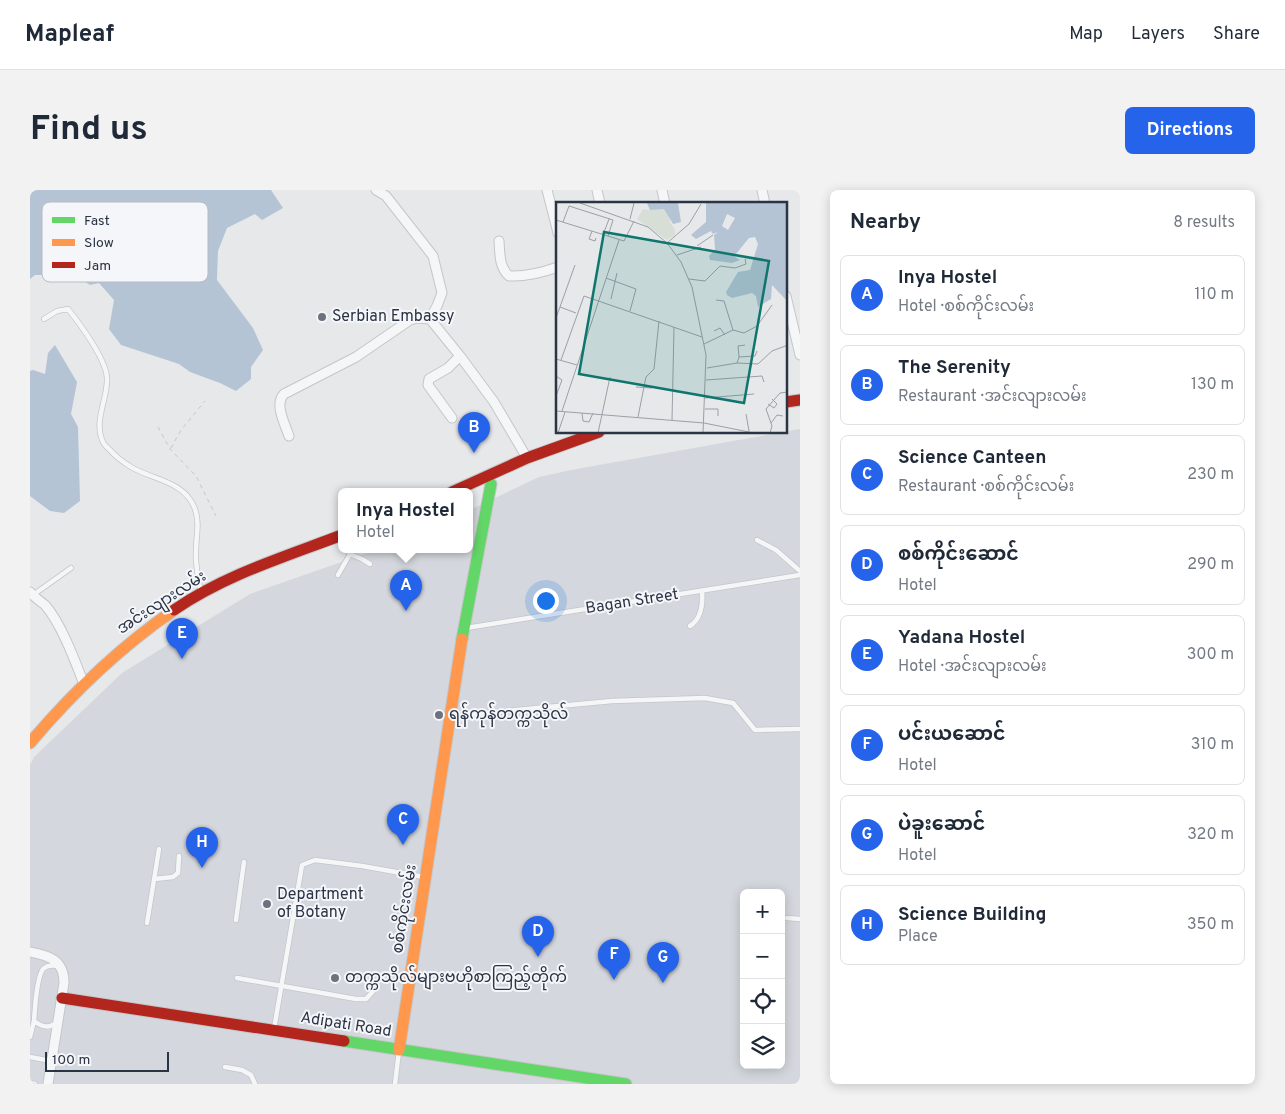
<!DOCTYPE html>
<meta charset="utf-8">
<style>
:root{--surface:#fff;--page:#f2f2f3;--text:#1f2937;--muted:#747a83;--line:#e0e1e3;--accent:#2563eb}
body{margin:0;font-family:Overpass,"Noto Sans Myanmar",sans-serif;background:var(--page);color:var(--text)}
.controls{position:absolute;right:15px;bottom:15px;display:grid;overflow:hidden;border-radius:8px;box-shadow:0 2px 12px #0003}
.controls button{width:45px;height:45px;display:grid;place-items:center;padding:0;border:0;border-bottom:1px solid var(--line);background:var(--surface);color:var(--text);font:25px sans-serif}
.scale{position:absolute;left:15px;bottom:12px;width:124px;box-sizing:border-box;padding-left:5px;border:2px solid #2b3445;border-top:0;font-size:14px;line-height:18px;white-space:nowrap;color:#2b3445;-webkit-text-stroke:4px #f4f6f9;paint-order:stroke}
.you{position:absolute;left:515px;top:410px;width:18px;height:18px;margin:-12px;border:4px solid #fff;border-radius:50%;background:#1a73e8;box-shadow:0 0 0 8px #1a73e833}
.badge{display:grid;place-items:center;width:32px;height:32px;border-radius:50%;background:var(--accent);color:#fff;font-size:16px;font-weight:700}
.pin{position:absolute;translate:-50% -41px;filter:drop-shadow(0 1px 2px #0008)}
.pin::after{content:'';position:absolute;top:26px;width:18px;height:15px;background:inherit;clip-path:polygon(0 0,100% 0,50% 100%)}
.popup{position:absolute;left:308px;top:298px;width:135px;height:65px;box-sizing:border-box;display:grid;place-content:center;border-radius:8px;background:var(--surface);filter:drop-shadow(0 1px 4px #0005);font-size:16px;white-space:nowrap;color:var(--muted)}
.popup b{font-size:19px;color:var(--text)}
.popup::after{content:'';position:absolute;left:50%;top:100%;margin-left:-10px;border:10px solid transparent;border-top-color:var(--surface)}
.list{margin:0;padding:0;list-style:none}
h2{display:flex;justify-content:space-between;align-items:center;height:65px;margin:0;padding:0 20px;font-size:21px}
h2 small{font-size:16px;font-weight:400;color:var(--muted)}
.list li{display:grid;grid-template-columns:32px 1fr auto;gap:15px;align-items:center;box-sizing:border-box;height:80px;margin:0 10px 10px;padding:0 10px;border:1px solid var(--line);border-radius:8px}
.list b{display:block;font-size:19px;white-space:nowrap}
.list p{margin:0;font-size:16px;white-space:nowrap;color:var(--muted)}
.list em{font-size:16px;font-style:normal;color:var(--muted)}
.icon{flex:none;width:28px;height:28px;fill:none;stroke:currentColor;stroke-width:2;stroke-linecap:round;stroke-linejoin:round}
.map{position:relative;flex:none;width:770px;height:894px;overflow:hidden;border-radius:8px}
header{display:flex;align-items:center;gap:30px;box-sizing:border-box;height:70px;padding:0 25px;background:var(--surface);border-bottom:1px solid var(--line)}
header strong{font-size:24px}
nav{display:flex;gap:28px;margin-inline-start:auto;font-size:18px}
.intro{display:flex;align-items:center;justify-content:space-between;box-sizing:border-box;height:120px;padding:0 30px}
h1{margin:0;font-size:35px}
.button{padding:12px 22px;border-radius:8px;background:var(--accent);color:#fff;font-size:18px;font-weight:700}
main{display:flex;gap:30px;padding:0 30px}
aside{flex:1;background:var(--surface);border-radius:8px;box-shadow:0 2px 12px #0003}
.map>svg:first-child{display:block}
</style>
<header>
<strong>Mapleaf</strong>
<nav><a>Map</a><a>Layers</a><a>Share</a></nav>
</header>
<div class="intro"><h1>Find us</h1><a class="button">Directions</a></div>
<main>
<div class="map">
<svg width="770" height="894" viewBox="0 0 770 894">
<rect width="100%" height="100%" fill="#e6e8ea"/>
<path fill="#d4d7dd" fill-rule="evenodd" d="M770 239V894H0V575L4 567 92 483 220 404 346 360H440V320L509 287 541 280ZM714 703H751V875H714Z"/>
<path fill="#b4c4d5" d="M0 0H241L253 18 232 30 225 24 197 38 188 61 187 90 223 138 233 160 221 177V189L206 201 190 193 160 182 149 174 91 155 79 139 84 110 69 93 60 95 44 85H5L0 89Z
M25 155 47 192 41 224 48 237 50 311 34 323 20 321 0 306V181L3 180 15 184 18 163Z"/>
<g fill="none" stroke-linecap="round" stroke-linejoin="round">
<g stroke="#c4c6c8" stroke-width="6">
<path id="lane" d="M14 129 27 121 38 119C50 134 76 169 77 188 78 209 63 231 73 252 74 255 78 258 80 260 86 267 93 272 101 277 123 290 155 291 165 319 170 334 166 346 166 361 165 375 168 388 171 402
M727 350 746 360 770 381
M320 364 332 369 340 374
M308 385 320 364 318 360
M3 405 41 378
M660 436C671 429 673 414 672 401
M436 438 770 385
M423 526 582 511 675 508 703 513 725 540 770 539
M124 689 143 687 148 683 149 666
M757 728 770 729
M206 730 214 672
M117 733 129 659
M207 788 326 809H336L347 797
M4 831C5 819 6 789 13 779 17 775 23 775 28 776
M244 839 272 675 285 670 332 676 394 687
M0 847 4 831C12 837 19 839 27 832
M0 867 21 871
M195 877 212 880 221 885 225 894
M0 893 5 894
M365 894 369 861"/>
</g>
<g stroke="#c4c6c8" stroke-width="11">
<path id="street" d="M346 0 356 6 403 66 412 103 407 116 400 129
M517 0 528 43
M567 0 570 14
M632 0 635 14
M732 0 735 14
M469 51C470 64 469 77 479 86 496 87 511 83 528 77
M756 106 770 165
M422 228 398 195 399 189 418 178 430 166
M259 246C255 234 244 214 254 204L326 167 380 130 388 128 400 129 430 166 464 212 497 268
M0 402C4 407 10 411 15 415 31 433 45 471 54 494
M0 762C20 766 34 770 34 793L18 894"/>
</g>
<g stroke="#c4c6c8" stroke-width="13">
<path id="fast" d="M432 449 461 294
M314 851 596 894"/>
</g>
<g stroke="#c4c6c8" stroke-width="13">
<path id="slow" d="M0 553C43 502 89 458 144 420
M369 860 432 449"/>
</g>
<g stroke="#c4c6c8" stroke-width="13">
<path id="jam" d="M756 212 770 210
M422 302 497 268 569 242
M144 420C195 385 254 367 312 345
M32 808 314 851"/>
</g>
<path stroke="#c5c6ca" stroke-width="1" stroke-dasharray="4 4" stroke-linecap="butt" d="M128 237 140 259 166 286 186 326
M141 258 151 240 175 211"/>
<use href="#lane" stroke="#f5f6f7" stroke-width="4.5"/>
<use href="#street" stroke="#f5f6f7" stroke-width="9"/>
<use href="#fast" stroke="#63d668" stroke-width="11"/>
<use href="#slow" stroke="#ff974d" stroke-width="11"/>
<use href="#jam" stroke="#b3261e" stroke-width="11"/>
</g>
<g fill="#6c737f" stroke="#f4f6f9" stroke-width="2">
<circle cx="292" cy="127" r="5"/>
<circle cx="409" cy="525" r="5"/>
<circle cx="237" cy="714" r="5"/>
<circle cx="305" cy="788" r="5"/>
</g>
<g text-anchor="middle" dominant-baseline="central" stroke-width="4" stroke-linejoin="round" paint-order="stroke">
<g font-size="16" fill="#2b3445" stroke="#f4f6f9" text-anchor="start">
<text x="302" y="127">Serbian Embassy</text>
<text x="419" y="525">ရန်ကုန်တက္ကသိုလ်</text>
<text x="247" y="705">Department<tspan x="247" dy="18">of Botany</tspan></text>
<text x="315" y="788">တက္ကသိုလ်များဗဟိုစာကြည့်တိုက်</text>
</g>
<g font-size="16" fill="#2b3445" stroke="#f4f6f9">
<text transform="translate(602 412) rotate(-9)">Bagan Street</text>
<text transform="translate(132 413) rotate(-33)">အင်းလျားလမ်း</text>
<text transform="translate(375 719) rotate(-81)">စစ်ကိုင်းလမ်း</text>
<text transform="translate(316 835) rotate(9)">Adipati Road</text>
</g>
</g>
<g transform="translate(526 12)">
<rect width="231" height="231" fill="#e6e8ea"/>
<path d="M111 1 114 20 119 28V33L111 38 81 17 87 7 94 8Z" fill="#d6ded6"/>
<path d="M91 1H122L125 20 117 22 108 7 94 8ZM150 1H231V99L216 83 215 97 202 105 200 94 196 91 176 96 171 93 170 90 182 70 194 68 202 42 199 35 193 36 180 52 179 55 184 58 176 61 154 58 153 54 159 47 158 33 162 30 157 32 155 29 140 37 135 33 150 20ZM171 12 179 16 172 28 166 24Z" fill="#b4c4d5" fill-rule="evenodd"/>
<path fill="none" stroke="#9ba0a8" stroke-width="1" d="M24 1 92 25 111 41 125 60 136 85 150 153 147 231M74 17 78 1M0 18 68 39 78 19M7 20 13 4 57 18 52 34M36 29 33 37 39 39 40 36M47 33 53 17M111 41 133 22 145 2M141 44 157 33M121 53 145 45M50 76 80 87 74 109M133 77 149 79 164 64 179 66 190 62 189 57M55 97 61 71M4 105 20 111M0 116 19 63M177 128 188 131 201 124 216 103M158 129 164 126 169 133M148 142 177 128 168 99 160 98M183 155 182 144 189 143M0 157 21 163M5 158 28 94 146 135M181 161 202 162 216 149 232 143M151 166 181 161 183 155 199 154 201 149M0 174 6 178 0 194M150 178 206 174 208 180M80 185 96 186M149 196 198 192M212 202 218 206 221 202 216 197M149 207H162V214M0 209 148 221 198 231M6 209 63 38M26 211 27 219 33 220 37 211M190 212 193 229M82 215 90 175 98 167 103 119M116 218 118 125M215 221 221 213 227 214M2 231 9 210M42 231 54 175M214 231 216 224 210 207 224 191 232 190"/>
<path fill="#0f766e" fill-opacity="0.15" stroke="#0f766e" stroke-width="2.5" d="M48 30 213 59 188 201 23 172Z"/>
<rect width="231" height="231" fill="none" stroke="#2b3445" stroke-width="2.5"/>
</g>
<rect x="12" y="12" width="166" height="80" rx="8" fill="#f4f6f9" stroke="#b8bcc3" stroke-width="1"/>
<rect x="22" y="27" width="23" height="6" fill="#63d668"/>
<rect x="22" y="49" width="23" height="7" fill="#ff974d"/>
<rect x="22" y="72" width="23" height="6" fill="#b3261e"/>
<g font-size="14" fill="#2b3445">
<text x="54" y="35">Fast</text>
<text x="54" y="57">Slow</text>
<text x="54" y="80">Jam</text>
</g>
</svg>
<div class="controls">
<button>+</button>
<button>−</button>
<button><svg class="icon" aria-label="locate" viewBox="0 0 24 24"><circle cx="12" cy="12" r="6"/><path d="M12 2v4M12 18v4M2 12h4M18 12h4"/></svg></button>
<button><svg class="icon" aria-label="layers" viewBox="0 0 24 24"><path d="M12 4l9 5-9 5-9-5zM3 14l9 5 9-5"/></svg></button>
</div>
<div class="scale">100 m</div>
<div class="you"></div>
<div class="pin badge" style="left:376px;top:421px">A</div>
<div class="popup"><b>Inya Hostel</b>Hotel</div>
<div class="pin badge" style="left:444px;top:263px">B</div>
<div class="pin badge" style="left:373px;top:655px">C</div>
<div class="pin badge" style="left:508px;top:767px">D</div>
<div class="pin badge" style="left:152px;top:469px">E</div>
<div class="pin badge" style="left:584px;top:790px">F</div>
<div class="pin badge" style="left:633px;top:793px">G</div>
<div class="pin badge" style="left:172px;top:678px">H</div>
</div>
<aside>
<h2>Nearby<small>8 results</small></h2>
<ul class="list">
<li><span class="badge">A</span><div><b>Inya Hostel</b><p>Hotel · စစ်ကိုင်းလမ်း</p></div><em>110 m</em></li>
<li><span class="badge">B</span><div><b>The Serenity</b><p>Restaurant · အင်းလျားလမ်း</p></div><em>130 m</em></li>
<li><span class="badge">C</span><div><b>Science Canteen</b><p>Restaurant · စစ်ကိုင်းလမ်း</p></div><em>230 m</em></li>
<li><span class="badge">D</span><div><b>စစ်ကိုင်းဆောင်</b><p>Hotel</p></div><em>290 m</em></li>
<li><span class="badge">E</span><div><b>Yadana Hostel</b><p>Hotel · အင်းလျားလမ်း</p></div><em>300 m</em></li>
<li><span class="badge">F</span><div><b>ပင်းယဆောင်</b><p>Hotel</p></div><em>310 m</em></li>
<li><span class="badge">G</span><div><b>ပဲခူးဆောင်</b><p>Hotel</p></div><em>320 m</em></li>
<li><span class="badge">H</span><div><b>Science Building</b><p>Place</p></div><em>350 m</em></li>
</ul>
</aside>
</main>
